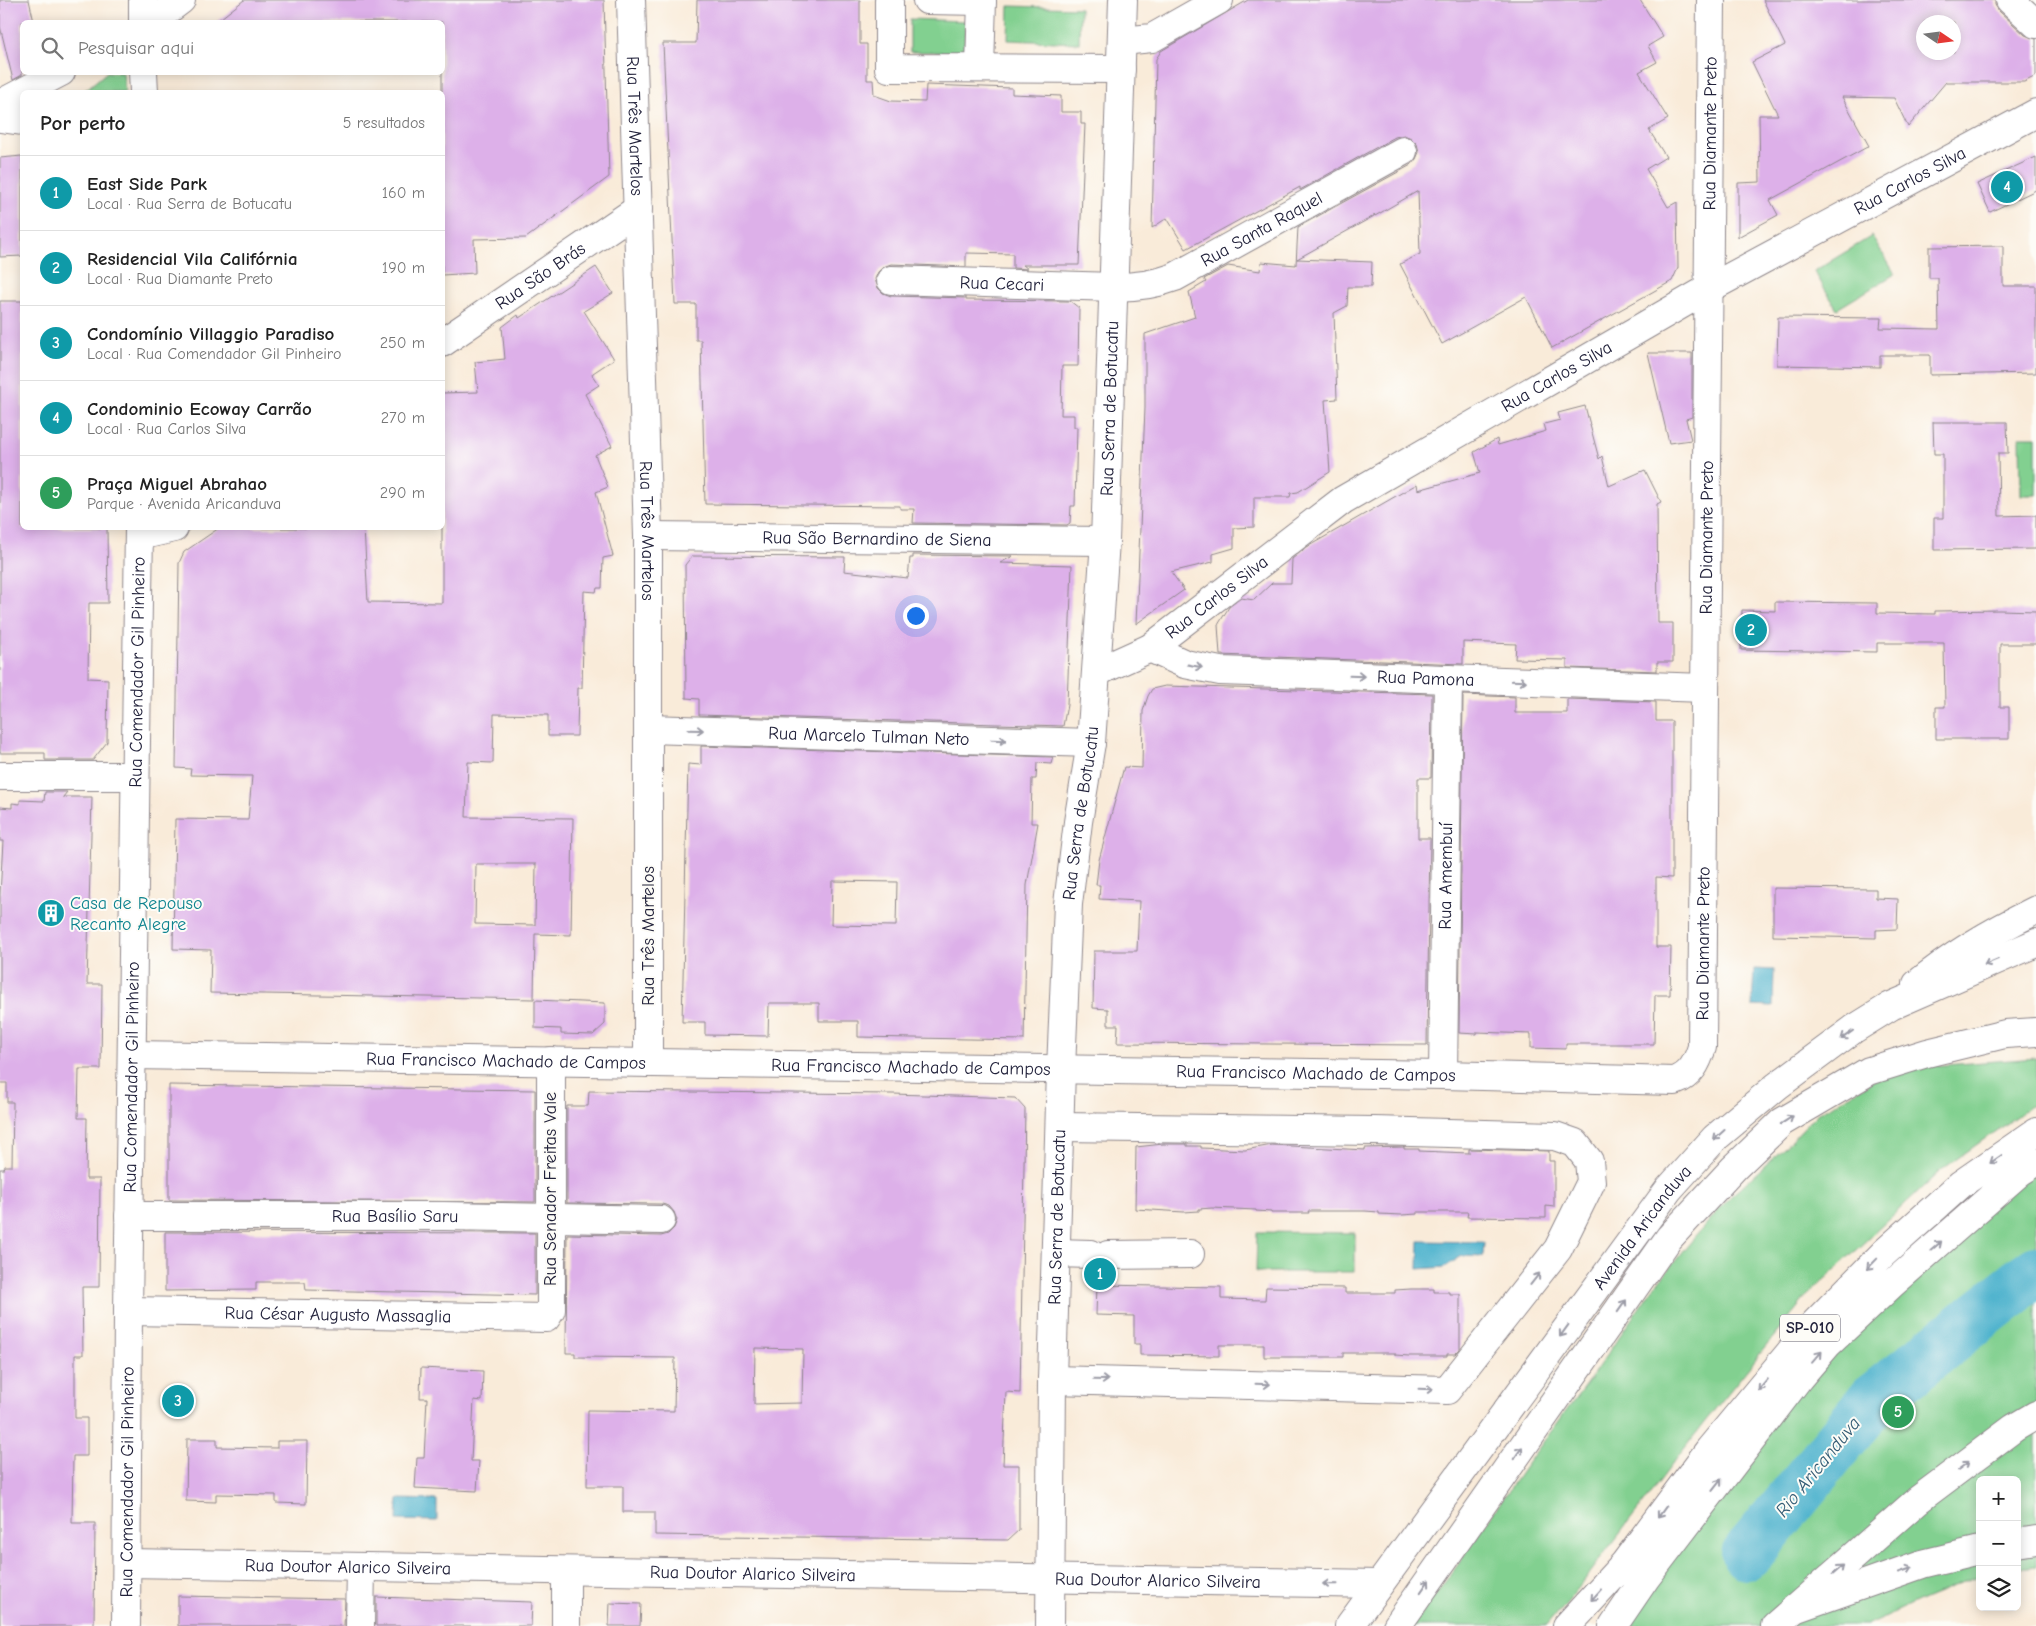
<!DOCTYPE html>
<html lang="pt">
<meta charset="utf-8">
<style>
:root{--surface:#fff;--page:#f6f6f6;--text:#222;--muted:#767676;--line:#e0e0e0;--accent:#d93025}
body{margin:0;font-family:"Comic Neue",sans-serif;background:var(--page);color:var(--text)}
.controls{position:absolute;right:15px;bottom:15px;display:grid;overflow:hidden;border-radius:8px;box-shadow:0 2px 12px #0003}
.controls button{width:45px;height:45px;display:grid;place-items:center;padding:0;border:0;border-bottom:1px solid var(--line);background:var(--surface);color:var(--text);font:25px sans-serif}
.compass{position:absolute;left:1916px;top:15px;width:45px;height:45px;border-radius:50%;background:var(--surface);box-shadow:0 2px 12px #0003;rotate:103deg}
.you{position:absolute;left:915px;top:615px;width:18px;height:18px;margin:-12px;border:4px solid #fff;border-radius:50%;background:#1a73e8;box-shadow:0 0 0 8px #1a73e833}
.badge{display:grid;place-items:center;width:32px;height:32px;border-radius:50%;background:var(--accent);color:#fff;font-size:16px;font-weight:700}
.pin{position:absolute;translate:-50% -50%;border:2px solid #fff;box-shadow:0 1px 5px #0006}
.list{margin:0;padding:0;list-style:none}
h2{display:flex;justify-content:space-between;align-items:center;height:65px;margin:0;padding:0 20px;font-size:21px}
h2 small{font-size:16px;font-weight:400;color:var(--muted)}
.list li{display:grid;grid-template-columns:32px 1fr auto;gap:15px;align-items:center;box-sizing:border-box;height:75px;padding:0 20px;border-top:1px solid var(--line)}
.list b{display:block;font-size:19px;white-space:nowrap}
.list p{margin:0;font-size:16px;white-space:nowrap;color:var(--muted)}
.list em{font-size:16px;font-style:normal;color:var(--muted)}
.icon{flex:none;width:28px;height:28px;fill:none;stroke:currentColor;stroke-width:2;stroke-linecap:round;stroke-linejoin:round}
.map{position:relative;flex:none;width:2036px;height:1626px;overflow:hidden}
.search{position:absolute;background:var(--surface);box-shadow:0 2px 12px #0003;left:20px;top:20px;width:425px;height:55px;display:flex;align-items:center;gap:12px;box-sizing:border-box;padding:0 18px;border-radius:8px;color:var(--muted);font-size:19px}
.panel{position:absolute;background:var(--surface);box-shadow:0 2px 12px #0003;left:20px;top:90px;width:425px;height:440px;border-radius:8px}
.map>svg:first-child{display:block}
</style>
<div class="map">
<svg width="2036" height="1626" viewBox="0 0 2036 1626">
<rect width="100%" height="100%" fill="#fdfcf7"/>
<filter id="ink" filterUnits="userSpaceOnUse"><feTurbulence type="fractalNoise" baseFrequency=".02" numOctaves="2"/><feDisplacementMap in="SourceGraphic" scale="10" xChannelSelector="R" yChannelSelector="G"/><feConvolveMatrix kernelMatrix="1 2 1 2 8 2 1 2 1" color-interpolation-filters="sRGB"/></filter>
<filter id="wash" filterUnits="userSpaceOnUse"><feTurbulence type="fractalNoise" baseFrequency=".0096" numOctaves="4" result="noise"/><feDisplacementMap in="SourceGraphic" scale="20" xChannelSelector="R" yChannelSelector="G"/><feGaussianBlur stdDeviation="1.12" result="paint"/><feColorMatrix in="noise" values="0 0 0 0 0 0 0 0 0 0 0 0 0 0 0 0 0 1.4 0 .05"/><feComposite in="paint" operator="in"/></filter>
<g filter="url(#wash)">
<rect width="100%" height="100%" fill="#f9ebd9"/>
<path fill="#82d090" stroke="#527966" d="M1009 6 1080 8 1079 43 1008 40Z
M910 19 965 21 964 52H910Z
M107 72 123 73 125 92H83Z
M1872 236 1895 274 1837 309 1814 271Z
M2020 437H2036V495H2021Z
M2036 1058V1102L1940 1171 1806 1297 1703 1424 1580 1586 1547 1626H1412L1457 1566 1524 1468 1587 1383 1651 1291 1689 1244 1730 1197 1783 1149 1816 1115 1893 1069Z
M2036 1161V1567L2017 1569V1480H1980V1576L1924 1599 1866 1626H1620L1814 1344Z
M1257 1232 1355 1233V1272H1256Z"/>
<path fill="#4eb2cd" stroke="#386a84" d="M1754 969 1774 970 1773 1007 1752 1006Z
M1419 1241 1484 1242 1483 1257 1462 1256 1445 1267 1418 1269Z
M398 1499 437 1500V1521L397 1520Z"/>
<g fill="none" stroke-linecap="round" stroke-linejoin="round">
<path stroke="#4eb2cd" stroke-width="52" d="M1747 1554 1875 1398 2023 1281 2036 1272"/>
</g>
<g id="blocks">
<path fill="#ddb0e9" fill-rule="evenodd" d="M0 0H29L34 22H22V75L13 80 0 26Z
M244 0H604L609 177 526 238 474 239 475 273 442 275V22H216Z
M697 0H860V44H867V80H873L874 95 891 101 925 102 926 85 1012 88V94L1061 96V112H1081V124H1085L1079 265H1023L1028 269 1013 268V254L966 253V267L891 264 883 267 878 272 875 279 878 288 883 293 891 296 966 298V300L1070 301 1079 308 1078 366H1062L1061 415H1074V427H1077L1075 506H1071L1070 523 1067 525 913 523 914 509H900V506L705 504 701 340H696V304H675L663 43H696Z
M1248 0H1640L1663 37 1648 46 1657 62 1639 72 1668 119 1649 130 1666 157 1646 169 1668 207 1677 202 1678 268 1672 281 1552 348 1526 297 1442 344 1400 264 1420 254 1418 191 1375 216 1374 214V216L1297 259 1372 262 1371 287H1348L1347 306 1334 313 1337 399 1325 400 1330 472 1298 492 1291 493 1290 497H1254V527L1234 528V548L1213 554V562L1171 572 1184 590 1136 624 1145 408V334L1195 317 1189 292 1206 282 1204 279 1228 266 1260 271 1261 262 1296 265 1298 227 1411 165 1416 159 1419 152 1417 144 1411 138 1404 135 1395 137 1300 190V187L1186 249 1167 218 1152 228 1156 59 1161 51Z
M1763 0H1995V5L1999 11 2025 35 2036 39V76L2024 82H1946L1908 127 1894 98 1842 97 1869 146 1770 200 1778 215 1738 237V183L1760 182 1759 115H1778L1752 62 1785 45ZM1924 22H1954V52H1924Z
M22 156V256L0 257V158Z
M2036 157V190L1990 212 1977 184Z
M2003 246V286H2036V373L1930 375V355H1880V367L1777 365 1778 317 1881 318 1880 328 1939 329 1938 278H1929V247Z
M596 267 613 293 584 311 614 359 593 373 592 375 599 385 585 394 612 446 595 455 608 487 596 492 613 556 603 558 602 588H597L596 592 584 591 582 688H578L577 736H548V715L494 714 493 763 468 762 466 817 573 818 571 935 535 934 534 999 210 993 211 950 173 949 175 819 248 820 252 776 190 775 191 769 176 768 179 563 184 552 219 528H364L368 602 442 603V393L478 392 475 362 505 359 502 327 518 315 519 318ZM476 864H536L535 925 475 924Z
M0 301H22V528H107L108 603H89L88 678 108 679 107 742 93 760H45V753H0Z
M1648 353H1692V417L1686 419 1691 440 1669 443Z
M1585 406 1599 459 1602 456 1609 486 1645 470 1661 502 1657 504 1658 623H1673V662H1657V671L1567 668V660L1515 659 1516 644 1463 642V664L1220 655 1218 625 1229 607 1241 598 1254 600 1272 583H1291L1292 559 1307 547 1417 484 1418 490 1480 473 1474 452 1497 439 1498 445 1546 431 1544 424 1560 420 1558 413Z
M1933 422H2007L2008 453H1998L1999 516 2036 515V549L1934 550V518H1943V454H1934Z
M913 555 1013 556 1000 563 1072 565 1067 705 1063 726 699 715V699L686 698 685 565 692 556 845 557 844 571 908 578 910 558H913Z
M1775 602 1877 603V613L1935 614V611L2000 610 2036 611V644H2000V707H2009V739H1936V707H1945L1944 643H1877V652L1741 650 1742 610 1775 611Z
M1165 686 1432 694 1431 778H1418V838H1430L1427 1045 1117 1043 1118 1025H1108V1009L1093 1008 1094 951H1137L1139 901 1099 899 1100 885H1096L1099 860 1124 767 1142 768 1143 711 1148 696 1152 689Z
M1463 695 1515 697V713H1567V699L1656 702V721H1672V878L1656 877V947H1671L1670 995H1655L1654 1044H1566V1049L1531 1048V1034L1477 1032V1034L1459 1033Z
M701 746 1053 757 1051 764 1037 763 1036 779H1032L1031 823H1038L1027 885 1024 1040 858 1037V1021H819V1003H769L768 1036 705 1035V1022H682L688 764 701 765ZM832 881 897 882 896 926 831 925Z
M45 792H67L63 797H92L87 984H102L101 1069H79L78 1118H87L86 1179H100L99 1287H82L83 1355H75V1418H87V1456H73L72 1523H95L94 1626H0V1169H4L5 1166H12L13 1102H7V1083H0V895L3 841H0V807L12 808V803L20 804V800L44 801Z
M1773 888 1876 889V898L1898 899 1897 929 1876 930V938L1773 936Z
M535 1000 605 1003V1024L593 1035 561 1034V1029L535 1028Z
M169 1085 535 1090V1202L169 1200Z
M589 1091 893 1094 1015 1098 1025 1109 1020 1393 1006 1392 1003 1465H1019V1530L1008 1540 655 1535V1512H623V1486H587L588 1410 674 1411 675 1358 575 1357V1353H566L567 1234 661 1236 668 1234 674 1228 677 1220 674 1212 669 1206 662 1204 567 1203V1106H588ZM755 1348 803 1349 802 1403 754 1404Z
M1163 1144H1187V1146H1201V1148L1245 1150 1272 1145 1365 1150V1148L1404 1147V1149H1419V1151L1469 1153V1149L1549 1151V1161H1554V1207L1546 1206V1218L1467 1217 1468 1212H1417V1214L1402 1215 1379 1214V1212L1365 1211H1308L1309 1213H1271V1212L1256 1211V1210L1212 1208 1199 1209V1211L1184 1212 1135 1209 1136 1147Z
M165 1232 535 1233V1295L306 1290 305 1282H256V1290L165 1291Z
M1097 1285 1221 1287V1299L1265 1300 1266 1287 1345 1288V1293H1395V1290L1411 1289H1434V1292H1449V1294H1460V1349L1455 1354H1447V1356H1409L1395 1355V1353H1343V1357H1264V1345H1219V1356L1140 1355V1344H1134V1316L1096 1315Z
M421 1368 483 1371 482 1401 474 1400 471 1461H479L477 1491 415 1488 417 1458H424L427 1398H420Z
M187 1439H217V1447L277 1448V1441H307L306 1504 276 1503V1495L216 1494V1502L186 1501Z
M178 1596 345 1599 344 1626H178Z
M376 1597 532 1602 531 1626H376Z
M610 1603 641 1604 640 1626H609Z"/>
</g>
</g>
<g filter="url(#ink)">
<use href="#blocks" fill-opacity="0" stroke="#8e868a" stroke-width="1"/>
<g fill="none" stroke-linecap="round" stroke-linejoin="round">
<g stroke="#8e868a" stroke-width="30">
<g id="minor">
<path d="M143 0V22"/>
<path id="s1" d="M631 0 648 536V1063"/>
<path d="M889 0V68L1121 69"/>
<path d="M927 0 982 1"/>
<path d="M2010 0 2036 24"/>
<path d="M1122 41 1152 38 1219 0"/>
<path d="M980 68 982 0"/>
<path d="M143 72 144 92"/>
<path d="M0 118 22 121"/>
<path id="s2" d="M891 280 1114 287C1136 287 1154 285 1175 277L1403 151"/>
<path id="s3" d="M442 343 638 209"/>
<path d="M139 536 174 528"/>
<path id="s4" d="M648 536 1105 541"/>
<path id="s5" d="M1150 648 1185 664 1220 671 1705 688"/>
<path id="s6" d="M1097 672 1150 648 1343 500 1708 289 2036 113"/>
<path id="s7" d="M648 729 1091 743"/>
<path d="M0 776H135"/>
<path id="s8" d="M132 1055 1443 1075 1675 1081C1691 1075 1697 1063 1702 1047L1711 0"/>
<path id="s9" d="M1443 1075 1448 679"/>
<path id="s10" d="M129 1216H444L661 1220"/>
<path d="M1056 1253 1091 1254"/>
<path d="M1108 1255 1190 1254"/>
<path id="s11" d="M128 1311 546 1318 551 1310V1061"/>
<path d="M1052 1380 1447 1390 1558 1249 1591 1182 1589 1161 1575 1143 1555 1136 1374 1131 1060 1127"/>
<path d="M2017 1543 2036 1540"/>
<path id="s12" d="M127 1563 1379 1584"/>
<path d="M1794 1609 1922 1564 1980 1550"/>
<path id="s13" d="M126 1626 128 1311 139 528"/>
<path d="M360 1626 361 1567"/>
<path d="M566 1626V1571"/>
<path id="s14" d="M1050 1626 1052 1380 1061 1069 1068 904 1078 822 1091 743 1105 541 1123 0"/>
</g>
</g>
<g stroke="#8e868a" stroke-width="30">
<g id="major">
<path d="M152 22 181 0"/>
<path d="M0 104 61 72"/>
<path d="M1917 984C1953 954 1993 931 2036 910"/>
<path id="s15" d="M1349 1626 1669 1189 1715 1138 1777 1086 1854 1029 1891 1006 2036 943"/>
<path d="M1775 1626 1918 1500 2014 1428 2036 1415"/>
</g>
</g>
<g stroke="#8e868a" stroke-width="30">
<path id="highway" d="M1397 1626 1669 1238 1734 1168 1782 1122 1869 1071 1927 1053 2005 1034 2036 1032
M1567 1626 1624 1564 1709 1450 1811 1327 1884 1253 1961 1184 2036 1132
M1613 1626 1645 1579 1799 1378 1828 1344 1891 1285 2020 1172 2036 1162"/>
</g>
<use href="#minor" stroke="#fff" stroke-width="28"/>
<use href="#major" stroke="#fff" stroke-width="28"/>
<use href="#highway" stroke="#fff" stroke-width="28"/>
</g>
<defs><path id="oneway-shaft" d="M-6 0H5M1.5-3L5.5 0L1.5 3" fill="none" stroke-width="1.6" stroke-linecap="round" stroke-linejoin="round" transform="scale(1.25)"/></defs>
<g stroke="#9c9ca7">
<use href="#oneway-shaft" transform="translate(1195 666) rotate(11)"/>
<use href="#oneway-shaft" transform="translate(1357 676) rotate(2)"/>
<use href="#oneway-shaft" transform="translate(1519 681) rotate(2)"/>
<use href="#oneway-shaft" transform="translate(696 730) rotate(1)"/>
<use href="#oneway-shaft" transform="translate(999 740) rotate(2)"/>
<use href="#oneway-shaft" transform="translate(1991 962) rotate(157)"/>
<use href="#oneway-shaft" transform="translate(1847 1035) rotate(144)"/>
<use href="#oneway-shaft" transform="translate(1787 1120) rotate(-33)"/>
<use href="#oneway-shaft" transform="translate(1719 1135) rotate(138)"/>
<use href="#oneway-shaft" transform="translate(1996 1159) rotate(145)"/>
<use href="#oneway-shaft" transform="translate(1936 1246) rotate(-41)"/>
<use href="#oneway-shaft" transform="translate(1872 1264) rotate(134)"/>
<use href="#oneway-shaft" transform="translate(1535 1279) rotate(-52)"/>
<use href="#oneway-shaft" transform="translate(1622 1306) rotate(-55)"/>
<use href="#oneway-shaft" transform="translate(1564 1331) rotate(126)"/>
<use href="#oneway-shaft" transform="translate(1817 1357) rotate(-49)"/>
<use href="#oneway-shaft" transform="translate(1101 1380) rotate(1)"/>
<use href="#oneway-shaft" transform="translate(1263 1384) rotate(2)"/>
<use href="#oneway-shaft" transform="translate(1763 1385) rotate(130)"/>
<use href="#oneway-shaft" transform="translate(1426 1389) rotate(2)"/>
<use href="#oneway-shaft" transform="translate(1518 1453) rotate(-55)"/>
<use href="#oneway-shaft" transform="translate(1963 1466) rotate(-37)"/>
<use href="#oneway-shaft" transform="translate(1717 1485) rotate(-52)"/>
<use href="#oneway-shaft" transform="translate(1662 1512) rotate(126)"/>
<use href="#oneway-shaft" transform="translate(1838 1570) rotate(-41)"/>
<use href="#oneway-shaft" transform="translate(1906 1570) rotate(-19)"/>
<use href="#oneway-shaft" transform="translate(1330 1584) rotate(-179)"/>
<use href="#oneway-shaft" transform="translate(1425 1586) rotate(-55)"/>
<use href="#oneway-shaft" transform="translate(1596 1595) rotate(132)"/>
</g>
</g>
<defs>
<g id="building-disc" transform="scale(1.4375)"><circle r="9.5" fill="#0f9aa8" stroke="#fdfcf7"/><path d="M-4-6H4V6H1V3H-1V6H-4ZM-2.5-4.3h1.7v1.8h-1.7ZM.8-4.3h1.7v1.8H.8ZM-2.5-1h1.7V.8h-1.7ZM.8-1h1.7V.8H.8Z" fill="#fff"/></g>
</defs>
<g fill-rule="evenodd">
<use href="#building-disc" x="51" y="913"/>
</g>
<g text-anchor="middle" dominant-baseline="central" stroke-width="4" stroke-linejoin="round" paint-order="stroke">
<rect fill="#fdfcf7" stroke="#646373" stroke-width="1" x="1780" y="1314.5" width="60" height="27" rx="4"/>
<g font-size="16" font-weight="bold" fill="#22223b">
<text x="1810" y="1328">SP-010</text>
</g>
<g font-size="18" fill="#22223b" stroke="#fdfcf7">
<text stroke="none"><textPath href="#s1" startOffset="126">Rua Três Martelos</textPath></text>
<text stroke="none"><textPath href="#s8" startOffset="2502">Rua Diamante Preto</textPath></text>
<text stroke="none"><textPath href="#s6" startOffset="952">Rua Carlos Silva</textPath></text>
<text stroke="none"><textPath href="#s2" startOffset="384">Rua Santa Raquel</textPath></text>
<text stroke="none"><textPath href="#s3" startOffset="119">Rua São Brás</textPath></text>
<text stroke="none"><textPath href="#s2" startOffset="111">Rua Cecari</textPath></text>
<text stroke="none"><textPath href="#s6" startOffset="548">Rua Carlos Silva</textPath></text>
<text stroke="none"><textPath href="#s14" startOffset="1220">Rua Serra de Botucatu</textPath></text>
<text stroke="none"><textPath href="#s1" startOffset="531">Rua Três Martelos</textPath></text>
<text stroke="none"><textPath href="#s8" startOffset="2098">Rua Diamante Preto</textPath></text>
<text stroke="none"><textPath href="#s4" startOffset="229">Rua São Bernardino de Siena</textPath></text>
<text stroke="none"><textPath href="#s6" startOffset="142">Rua Carlos Silva</textPath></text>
<text stroke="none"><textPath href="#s13" startOffset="954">Rua Comendador Gil Pinheiro</textPath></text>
<text stroke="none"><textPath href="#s5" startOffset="280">Rua Pamona</textPath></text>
<text stroke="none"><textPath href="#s7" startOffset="221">Rua Marcelo Tulman Neto</textPath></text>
<text stroke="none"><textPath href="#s14" startOffset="814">Rua Serra de Botucatu</textPath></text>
<text stroke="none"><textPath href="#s9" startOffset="199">Rua Amembuí</textPath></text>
<text transform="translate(648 936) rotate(-90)">Rua Três Martelos</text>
<text stroke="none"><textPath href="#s8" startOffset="1692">Rua Diamante Preto</textPath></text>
<text stroke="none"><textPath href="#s8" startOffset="374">Rua Francisco Machado de Campos</textPath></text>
<text stroke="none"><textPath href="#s8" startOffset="779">Rua Francisco Machado de Campos</textPath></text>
<text stroke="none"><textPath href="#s8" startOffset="1184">Rua Francisco Machado de Campos</textPath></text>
<text stroke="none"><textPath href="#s13" startOffset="549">Rua Comendador Gil Pinheiro</textPath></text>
<text transform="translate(550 1189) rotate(-90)">Rua Senador Freitas Vale</text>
<text stroke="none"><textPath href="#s10" startOffset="266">Rua Basílio Saru</textPath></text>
<text stroke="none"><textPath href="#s14" startOffset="409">Rua Serra de Botucatu</textPath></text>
<text stroke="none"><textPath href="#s15" startOffset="495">Avenida Aricanduva</textPath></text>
<text stroke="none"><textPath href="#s11" startOffset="210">Rua César Augusto Massaglia</textPath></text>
<text stroke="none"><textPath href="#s13" startOffset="144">Rua Comendador Gil Pinheiro</textPath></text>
<text stroke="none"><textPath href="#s12" startOffset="221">Rua Doutor Alarico Silveira</textPath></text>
<text stroke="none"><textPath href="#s12" startOffset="626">Rua Doutor Alarico Silveira</textPath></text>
<text stroke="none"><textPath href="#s12" startOffset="1031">Rua Doutor Alarico Silveira</textPath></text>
</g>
<g font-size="18" fill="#0d838f" stroke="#fdfcf7" text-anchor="start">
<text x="70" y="903">Casa de Repouso<tspan x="70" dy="21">Recanto Alegre</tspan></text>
</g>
<g font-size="19" font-style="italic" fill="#345c75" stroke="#fdfcf7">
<text transform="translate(1818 1467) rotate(-51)">Rio Aricanduva</text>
</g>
</g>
</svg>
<div class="controls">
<button>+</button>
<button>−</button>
<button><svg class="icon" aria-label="layers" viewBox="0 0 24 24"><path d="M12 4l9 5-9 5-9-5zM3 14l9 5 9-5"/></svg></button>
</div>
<svg class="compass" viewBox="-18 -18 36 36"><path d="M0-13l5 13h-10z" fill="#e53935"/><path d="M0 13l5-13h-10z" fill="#767676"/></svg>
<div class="you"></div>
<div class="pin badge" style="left:1100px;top:1274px;background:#0f9aa8">1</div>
<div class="pin badge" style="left:1751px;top:630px;background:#0f9aa8">2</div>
<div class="pin badge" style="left:178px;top:1401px;background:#0f9aa8">3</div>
<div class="pin badge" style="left:2007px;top:187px;background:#0f9aa8">4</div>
<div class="pin badge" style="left:1898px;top:1412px;background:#2e9e5b">5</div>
<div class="search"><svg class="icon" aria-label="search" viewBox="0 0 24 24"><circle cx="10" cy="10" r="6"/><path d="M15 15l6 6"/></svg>Pesquisar aqui</div>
<section class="panel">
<h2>Por perto<small>5 resultados</small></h2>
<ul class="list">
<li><span class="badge" style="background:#0f9aa8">1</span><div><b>East Side Park</b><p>Local · Rua Serra de Botucatu</p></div><em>160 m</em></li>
<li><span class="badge" style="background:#0f9aa8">2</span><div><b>Residencial Vila Califórnia</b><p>Local · Rua Diamante Preto</p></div><em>190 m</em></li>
<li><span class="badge" style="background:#0f9aa8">3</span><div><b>Condomínio Villaggio Paradiso</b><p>Local · Rua Comendador Gil Pinheiro</p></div><em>250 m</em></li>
<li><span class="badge" style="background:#0f9aa8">4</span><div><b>Condominio Ecoway Carrão</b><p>Local · Rua Carlos Silva</p></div><em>270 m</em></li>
<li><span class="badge" style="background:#2e9e5b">5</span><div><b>Praça Miguel Abrahao</b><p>Parque · Avenida Aricanduva</p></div><em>290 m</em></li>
</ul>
</section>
</div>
